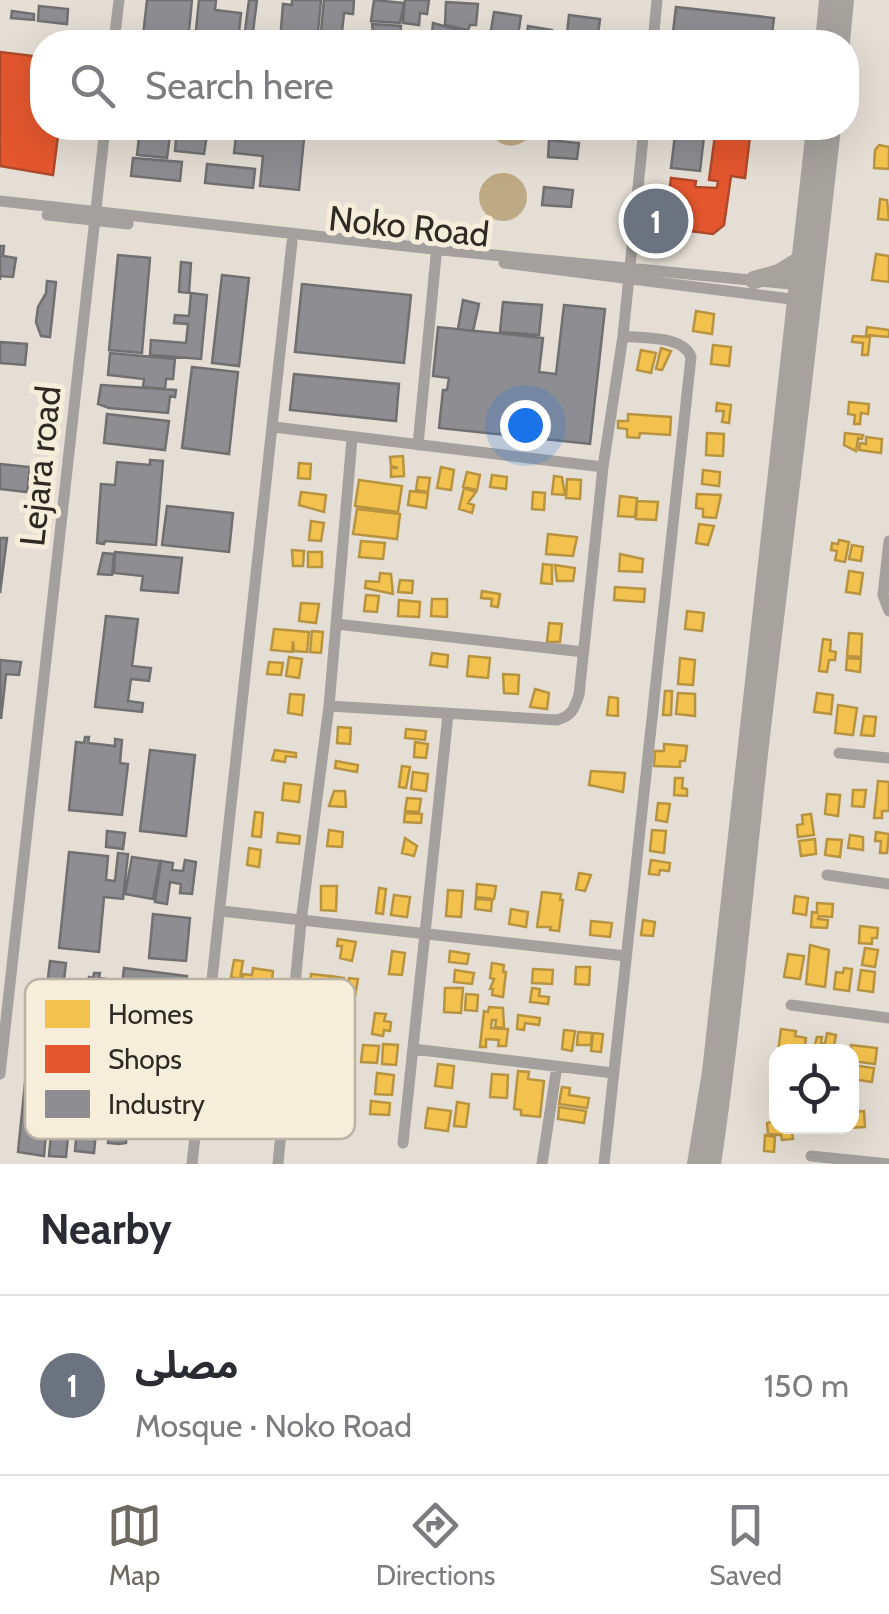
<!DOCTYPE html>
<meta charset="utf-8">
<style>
:root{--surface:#fff;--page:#f2f2f3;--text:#2b2b33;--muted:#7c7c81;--line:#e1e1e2;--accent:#6e6a62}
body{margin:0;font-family:Cabin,"Noto Sans Arabic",sans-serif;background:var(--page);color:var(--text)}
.controls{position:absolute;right:30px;bottom:30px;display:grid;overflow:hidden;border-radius:20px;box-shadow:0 10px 40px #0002}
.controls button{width:90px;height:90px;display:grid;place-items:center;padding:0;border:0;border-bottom:2px solid var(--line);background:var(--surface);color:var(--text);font:50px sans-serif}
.you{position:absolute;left:525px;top:425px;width:35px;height:35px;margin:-25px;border:8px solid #fff;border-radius:50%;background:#1a73e8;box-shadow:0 0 0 15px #1a73e833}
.badge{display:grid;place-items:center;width:65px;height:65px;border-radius:50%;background:var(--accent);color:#fff;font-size:32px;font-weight:700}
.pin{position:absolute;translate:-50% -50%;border:5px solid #fff;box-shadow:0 2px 10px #0006}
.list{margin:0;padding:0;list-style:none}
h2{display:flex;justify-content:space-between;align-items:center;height:130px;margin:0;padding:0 40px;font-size:42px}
h2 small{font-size:32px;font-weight:400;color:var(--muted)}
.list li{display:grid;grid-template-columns:65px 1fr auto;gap:30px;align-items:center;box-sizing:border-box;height:180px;padding:0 40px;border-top:2px solid var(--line)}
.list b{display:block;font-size:38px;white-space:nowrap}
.list p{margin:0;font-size:32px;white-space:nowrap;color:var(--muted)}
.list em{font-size:32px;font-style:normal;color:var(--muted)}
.icon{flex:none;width:55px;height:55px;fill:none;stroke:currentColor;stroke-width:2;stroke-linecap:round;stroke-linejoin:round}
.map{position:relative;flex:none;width:889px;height:1164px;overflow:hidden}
.search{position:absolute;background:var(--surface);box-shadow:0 10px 40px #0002;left:30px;right:30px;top:30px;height:110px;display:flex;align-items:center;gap:25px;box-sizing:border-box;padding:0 35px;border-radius:40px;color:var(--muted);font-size:38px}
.sheet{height:310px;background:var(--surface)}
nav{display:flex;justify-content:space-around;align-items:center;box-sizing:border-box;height:140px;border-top:2px solid var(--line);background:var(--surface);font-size:28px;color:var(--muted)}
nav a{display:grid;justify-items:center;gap:5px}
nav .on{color:var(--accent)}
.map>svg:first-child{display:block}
</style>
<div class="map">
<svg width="889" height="1164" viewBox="0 0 889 1164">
<rect width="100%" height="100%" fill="#e4ded4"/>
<path fill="#beaa85" d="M488 128H535C524 151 498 152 488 128Z
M479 197a24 24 0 1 1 48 0a24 24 0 1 1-48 0Z"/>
<path fill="#f2c14e" stroke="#b89441" stroke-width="2.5" d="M879 145 889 147V169L874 168 875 150Z
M880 199 887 200 889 220 878 219Z
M876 254 889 256V282L872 280Z
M696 311 714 314 712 334 693 331Z
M867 327 889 330V337L866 335Z
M853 336 870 337 868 355H862L863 343 852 342Z
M713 345 731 347 729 366 711 364Z
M661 348 671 351 662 370 656 369Z
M641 350 656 353 651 373 637 370Z
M849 402 869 404 868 414 861 413 860 424H854L855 415 848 414Z
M717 403 731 405 729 423 722 422 724 411H716Z
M628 414 671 417 670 435 640 433 639 438 627 437V429L618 428V421H628Z
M707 433 724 434 723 456 706 455Z
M845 433 863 435 862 439 858 438 856 451 844 445Z
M866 437 882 439 881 453 859 450 860 443 866 444Z
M403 456 404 476 391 477V468H398L391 466 390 457Z
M299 463 311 464 310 479 298 478Z
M441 467 454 470 451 490 437 488Z
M703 470 720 472 719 486 702 484Z
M467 472 480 475 477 490 463 487Z
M492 475 507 477 506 489 490 487Z
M554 476 562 477 565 495 552 494Z
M418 477 430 478 428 492 416 490Z
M567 479 581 480 580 499 566 498Z
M359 480 402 486 398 512 355 506Z
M464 488 476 492 468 503 474 505 472 513 459 509Z
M410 491 428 493 426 508 408 505Z
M301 492 326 495 324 512 299 505Z
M533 492 545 493 544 510 532 509Z
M697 494 721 495 716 518 703 517V509L696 508Z
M620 496 637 498 635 517 618 516Z
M637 501 658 502 656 520 636 519Z
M357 509 400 514 397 539 353 534Z
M311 521 324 523 321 541 309 540Z
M699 524 714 526 708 545 696 543Z
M548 534 577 537 573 556 546 554Z
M839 540 849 542 845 562 835 560 837 551 831 550 832 543 838 544Z
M361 541 385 543 383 559 359 557Z
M852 545 863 547 861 561 849 559Z
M292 550 304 551 303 566H293Z
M308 552H322V567H308Z
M620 554 643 559 642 572 619 571Z
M543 564 552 565V584L541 583Z
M555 565 575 568 573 581H557Z
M849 571 863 573 860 594 846 592Z
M380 573 391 574 393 594 365 588 366 581 379 582Z
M400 580 413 581 412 593 398 592Z
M615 587 645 589 644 602 614 600Z
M482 591 500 594 498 607 491 606 492 599 481 598Z
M366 595 379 596 377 612 364 611Z
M432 599H447V617L431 616Z
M399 600 420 602 419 617 398 616Z
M301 603 319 604 316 623 299 621Z
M687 611 704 613 702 631 685 629Z
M549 623 562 624 560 642H547Z
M274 629 309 632 307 652 294 651 293 641 292 652 271 650Z
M312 631 323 632 321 653 310 652Z
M849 633 862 634 861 657 847 656Z
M823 639 831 640 830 651 836 652 835 660H829L827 672 819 671Z
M432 653 448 655 447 667 430 665Z
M469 656 490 658 488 678 467 676Z
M289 657 302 659 299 678 286 676Z
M680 658 695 660 693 685 678 684Z
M847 658 861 659 860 672 846 670Z
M269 662 283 663 281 675 267 674Z
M503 674 519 675 518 694 504 693Z
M535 689 549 693 547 709 530 707Z
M665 691H672L671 715H663Z
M678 693 695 694V716L676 714Z
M817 693 833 695 831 714 814 712Z
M290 694 304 695 302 715 288 713Z
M609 697 618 698V716L607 715Z
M838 705 857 708 853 735 835 733Z
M864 716 876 717 874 736 861 735Z
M338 727 351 728 350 744 337 743Z
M406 729 426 731 425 740 405 738Z
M415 742 428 744 426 758 414 757Z
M664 744 687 746 685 761H680V767L654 766 655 751H664Z
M275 750 296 753V757L286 756 285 762 272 760Z
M336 761 358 765 357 772 335 768Z
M402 766 410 767 406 788 399 787Z
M591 771 625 773 623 792 589 785Z
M413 772 428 774 426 791 411 789Z
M675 778H683L682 788 687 789V796L674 795Z
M878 781 889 782V811H882V818H874Z
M284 783 301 785 299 802 282 800Z
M853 790H866L864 807 852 806Z
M334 791H345L346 807 329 806Z
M827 794 840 795 838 816 825 814Z
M407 798 421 799 419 812 405 811Z
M658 803 670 804 667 822 656 820Z
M255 812 263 813 261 837 252 836Z
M405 813 422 814 421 823 404 822Z
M811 814 814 835 798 837 797 825 803 824 802 815Z
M329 830 343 832 342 847 327 846Z
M652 830 666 831 664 853 650 851Z
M876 832 889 834 887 853H880L881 841H875Z
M278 833 300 836 299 844 277 842Z
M850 835 863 837V850L848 848Z
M405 838 417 846 414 856 402 853Z
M815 839 816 854 801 856 799 841Z
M827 839 842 840 840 857 825 855Z
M249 848 261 850 259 867 247 865Z
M651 860 670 863 669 871 660 870 659 875 649 874Z
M579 873 591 875 585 891 576 889Z
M477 884 496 886 494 899 476 897Z
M321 886H337L336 911 321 910Z
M379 888 386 889 383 914 376 913Z
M448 890 463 891 461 917 446 916Z
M542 892 561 894 560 900H563L559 931 550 930 551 927H537Z
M394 895 410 897 407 917 391 915Z
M795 896 808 898 806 915 793 913Z
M476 899 492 900 491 911 475 909Z
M817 903 833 904 832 917 819 916 818 919 828 920 827 928 811 927 812 912 817 913Z
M511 909 528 912 526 927 509 924Z
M643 920 655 922 653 936 641 935Z
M591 921 612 923 610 937 590 935Z
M860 926 878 928 877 938H872V944L859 943Z
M338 939 356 942 352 961 340 958 342 946H337Z
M810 945 829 950 825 987 806 984Z
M865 948 878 950 875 967 862 965Z
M392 951 405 953 402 975 389 974Z
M450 951 469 954 467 964 449 962Z
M788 954 804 956 800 979 784 977Z
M234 960 243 961 240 979 231 977Z
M492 963 504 965 503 972H506L503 997 492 995 493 989H490L494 979 490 978Z
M576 967H590L589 985 575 984Z
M253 968 273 971 272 981 253 979 252 987 241 986 243 974 252 975Z
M844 968 852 969 849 991 834 989 836 972 843 973Z
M533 969 553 970 552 984 532 983Z
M455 970 474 973 472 984 454 982Z
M861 970 875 972 873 992 858 990Z
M311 974 330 976 329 988 310 986Z
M331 976 344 978V983H348L349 978 358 979 355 996 334 994 335 983H330Z
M445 988H463L461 1013 444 1012Z
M532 988 540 989 539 996 549 997 548 1004 530 1002Z
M466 994 478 995 477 1011 465 1010Z
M489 1007 503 1008 504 1028 495 1027 496 1020H492L491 1028 508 1029 506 1046H498L499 1040 486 1039V1047H480L484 1011 488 1012Z
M375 1013 386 1014 384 1021 391 1022 390 1031 384 1030 383 1036 372 1034Z
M518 1015 540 1018 539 1025 525 1023 524 1030 517 1029Z
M781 1029 796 1031 795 1036 806 1038 804 1052H778Z
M564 1030 575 1031 572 1051 562 1049Z
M578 1032 592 1033 591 1045H577Z
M593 1033 603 1034 601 1052 591 1051Z
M827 1033 836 1035 834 1046 840 1047 839 1052 814 1048 817 1037H822L821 1043 825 1044Z
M383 1044 398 1045 396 1065 382 1064Z
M363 1045 379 1046 377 1063 361 1062Z
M851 1045 877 1048 875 1064 852 1061Z
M438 1064 454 1066 452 1088 435 1086Z
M852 1065 874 1068 872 1082 852 1079Z
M518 1071 529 1072 528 1079 544 1081 540 1117 521 1115V1110L514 1109Z
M377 1073 394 1075 392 1095 375 1094Z
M492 1074 508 1075 507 1098 490 1097Z
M562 1087 570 1088 569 1095 589 1098 587 1108 559 1104Z
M371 1101 390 1103 389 1115 370 1114Z
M457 1102 469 1104 466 1127 454 1126Z
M559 1107 586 1111 584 1123 558 1119Z
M428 1108 451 1111 448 1131 425 1128Z
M864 1111 865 1127 848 1128 852 1126V1112Z
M776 1121V1126H791L793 1139 782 1140 781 1135 768 1134 767 1123Z
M765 1135 775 1137 774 1152 764 1151Z"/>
<path fill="#e4572e" stroke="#ae4a2b" stroke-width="2.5" d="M0 52 42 57V128H59L53 175 0 166Z
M716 128H751L745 178 731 176 724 225 713 234 665 228 671 178 696 181 695 187 717 188 718 181 709 180Z"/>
<path fill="#8d8d92" stroke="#717071" stroke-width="2.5" d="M147 0H192L188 41 143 36Z
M199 0H216L215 10 241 13 238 42 195 40Z
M249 0H257L252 40 244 39Z
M292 0H321L317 42H280L283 4 292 5Z
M324 0H354L353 14 344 13 341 42H320Z
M374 0 404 3 400 23 371 21Z
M405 0H429L427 14 420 13 419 25 403 23Z
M446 2 478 4 476 25H470L468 30 445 25Z
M39 6 68 9 67 24 38 21Z
M676 7 774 18 771 42H735V39L673 32Z
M12 11 34 14V20L11 18Z
M494 12 521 16 517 42H489Z
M569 15 600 19 597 42H566Z
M433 23 465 32 464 42H425L426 33H432Z
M372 24 401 26 399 42H374Z
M528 26 552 30 550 42H526Z
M140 128H171L167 158 137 155Z
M177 128H208L204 154 175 151Z
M237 128H305L299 190 260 186 263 156 234 153Z
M664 128H705L700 171 671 168 675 135 663 133Z
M549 140 579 143 577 159 548 157Z
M133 158 182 162 180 181 131 176Z
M207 164 255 169 253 188 205 183Z
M544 187 573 190 571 207 542 205Z
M0 246H4L3 256 16 258 13 277 0 276V280Z
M118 255 150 258 142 353 109 350Z
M181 262 191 263 189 293 179 292Z
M222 275 249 278 239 366 212 363Z
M47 281 56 282 50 337 41 336 36 322 38 307 46 293Z
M302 284 411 295 404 363 295 352Z
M191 293 207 295 201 359 150 355 151 340 186 343 188 324 174 323 175 315 189 316Z
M463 300 479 304 473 331 458 329Z
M503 302 542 305 539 335 500 332Z
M564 305 605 309 590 444 439 428 443 390H447L449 378 433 376 438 327 543 338 539 372 556 374Z
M0 342 27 344 25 365 0 363Z
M110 353 175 359 173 379H166L165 389 143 387 144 379 108 375Z
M192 367 238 372 229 454 182 448Z
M294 374 399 384 396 421 290 410Z
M101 385 176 390 175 397 170 396 168 413 109 408 98 404Z
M107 414 169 421 165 450 104 443Z
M150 460 163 461 156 545 105 541 104 544 97 543 101 484 115 485 117 462 150 465Z
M0 464 30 467 27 492 0 489Z
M167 506 233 513 229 552 162 545Z
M0 538H7L0 593Z
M115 552 182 558 178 593 141 590 143 576 114 573Z
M103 553 114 554 112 575 98 574Z
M106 616 138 619 132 666 151 668 149 681 131 679 128 701 143 703 142 712 95 707Z
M0 660 21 662 19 675 6 674 1 719Z
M85 737H89L88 743 115 746V739L122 740 120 763 128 764 122 815 69 810 76 742 84 743Z
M150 750 195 755 186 836 140 831Z
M107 831 125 833 123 849 106 847Z
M69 852 108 856 106 880 115 881 118 853 128 854 123 899 104 897 99 952 59 948Z
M132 857 160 861 153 899 125 894Z
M185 860 196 862 192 894 180 893 181 884 170 882 167 904 155 902 161 861 173 863 172 870 183 871Z
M153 914 190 918 186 961 149 958Z
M50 961 66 963 62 997 46 995Z
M124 968 187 976 185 997 146 992 139 1050 179 1055 177 1076 112 1068Z
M94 973H100L99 978 107 979 99 1062 47 1058V1053H43L44 1044 48 1045 49 1036 85 1043 89 977 93 978Z
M26 1073 52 1075 46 1131 58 1132V1127L52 1126 57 1075 74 1077 66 1157 49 1156 51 1134 46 1133 44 1156 18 1152Z
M80 1097 99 1099 94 1153 75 1151Z
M114 1107 123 1108 122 1113 128 1114 126 1143 119 1144 108 1143Z"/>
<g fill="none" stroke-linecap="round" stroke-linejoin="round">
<path stroke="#a3a09d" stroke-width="11" d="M114 42 119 0
M653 42 657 0
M0 201 442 250 801 285
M47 215 128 224
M504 263 799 300
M274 427 603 467
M418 445 436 256
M889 541 883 595 889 611
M336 624 584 652
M329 706 557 720C572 716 574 709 579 695L603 467 623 336 644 128
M839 753 889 758
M827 875 889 884
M221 911 626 956
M791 1005 889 1018
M413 1049 613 1073
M0 1074 105 128
M403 1143 448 714
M811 1156 889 1164
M192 1164 292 242
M278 1164 301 922 329 706 352 439
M542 1164 557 1066
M604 1164 691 357C683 335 644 339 623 336"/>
<path stroke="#a6a29d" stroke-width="18" d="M824 42 828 0
M841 42 845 0
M754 280 779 273 800 260
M696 1164 711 1072 815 128
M712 1164C733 1022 745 879 761 736 785 533 810 331 832 128"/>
</g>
<g text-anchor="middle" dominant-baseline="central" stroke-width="10" stroke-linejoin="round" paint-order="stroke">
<g font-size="35" fill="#2f2b24" stroke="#f7eddb">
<text transform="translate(409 226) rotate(6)">Noko Road</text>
<text transform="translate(40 466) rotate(-84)">Lejara road</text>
</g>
</g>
<rect x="25" y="979" width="330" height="160" rx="15" fill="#f7eddb" stroke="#bbb3a4" stroke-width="2.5"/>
<rect x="45" y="1000" width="45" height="28" fill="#f2c14e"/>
<rect x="45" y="1045" width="45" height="28" fill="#e4572e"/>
<rect x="45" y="1090" width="45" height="28" fill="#8d8d92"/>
<g font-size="28" fill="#2f2b24">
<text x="108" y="1024">Homes</text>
<text x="108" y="1069">Shops</text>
<text x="108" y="1114">Industry</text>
</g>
</svg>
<div class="controls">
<button><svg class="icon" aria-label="locate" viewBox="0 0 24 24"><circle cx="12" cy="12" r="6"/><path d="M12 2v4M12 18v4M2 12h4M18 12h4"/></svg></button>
</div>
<div class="you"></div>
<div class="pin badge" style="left:656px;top:221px;background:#6b7280">1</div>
<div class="search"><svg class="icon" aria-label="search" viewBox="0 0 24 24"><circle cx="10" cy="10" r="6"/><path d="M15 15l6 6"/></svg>Search here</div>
</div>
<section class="sheet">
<h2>Nearby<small></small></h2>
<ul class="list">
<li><span class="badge" style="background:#6b7280">1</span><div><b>مصلى</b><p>Mosque · Noko Road</p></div><em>150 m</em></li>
</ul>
</section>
<nav>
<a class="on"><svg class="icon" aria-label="map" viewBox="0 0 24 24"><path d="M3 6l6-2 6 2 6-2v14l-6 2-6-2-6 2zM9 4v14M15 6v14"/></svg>Map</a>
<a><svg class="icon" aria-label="directions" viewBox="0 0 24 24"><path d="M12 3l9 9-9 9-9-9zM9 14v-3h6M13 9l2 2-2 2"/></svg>Directions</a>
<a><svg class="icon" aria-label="saved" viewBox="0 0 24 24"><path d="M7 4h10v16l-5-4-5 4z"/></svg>Saved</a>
</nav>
